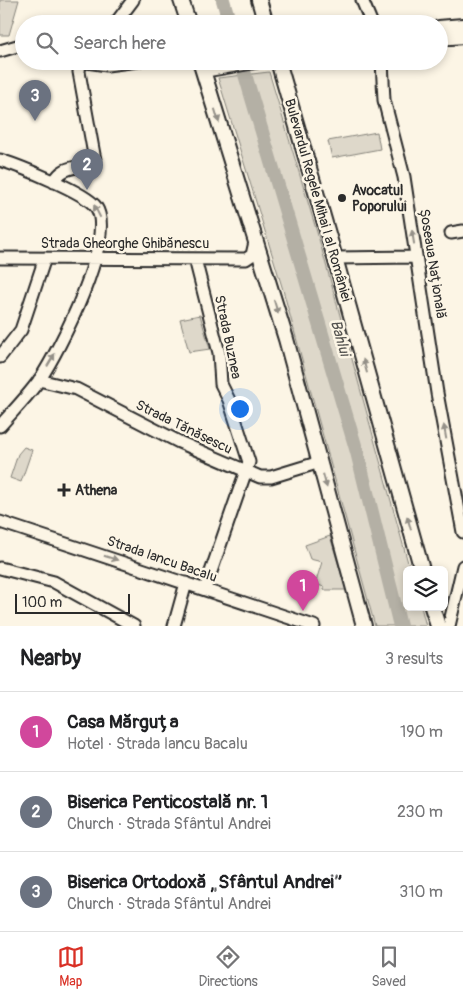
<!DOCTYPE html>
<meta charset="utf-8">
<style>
:root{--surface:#fff;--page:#f2f2f2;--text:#202124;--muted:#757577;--line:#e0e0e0;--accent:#d93025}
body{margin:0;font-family:Pangolin,sans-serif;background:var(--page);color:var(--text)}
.controls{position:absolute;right:15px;bottom:15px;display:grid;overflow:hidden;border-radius:8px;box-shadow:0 2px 8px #0003}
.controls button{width:45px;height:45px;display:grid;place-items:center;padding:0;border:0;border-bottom:1px solid var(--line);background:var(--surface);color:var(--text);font:25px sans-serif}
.scale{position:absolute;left:15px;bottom:12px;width:115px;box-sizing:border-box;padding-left:5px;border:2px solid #2b2b2b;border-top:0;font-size:14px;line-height:18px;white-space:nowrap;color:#2b2b2b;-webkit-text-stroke:4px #fcf5e5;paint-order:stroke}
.you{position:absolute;left:239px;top:408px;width:18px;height:18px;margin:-12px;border:4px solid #fff;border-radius:50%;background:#1a73e8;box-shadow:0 0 0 8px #1a73e833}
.badge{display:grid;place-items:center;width:32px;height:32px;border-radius:50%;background:var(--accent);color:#fff;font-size:16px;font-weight:700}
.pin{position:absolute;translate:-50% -41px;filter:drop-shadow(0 1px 2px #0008)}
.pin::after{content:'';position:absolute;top:26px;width:18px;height:15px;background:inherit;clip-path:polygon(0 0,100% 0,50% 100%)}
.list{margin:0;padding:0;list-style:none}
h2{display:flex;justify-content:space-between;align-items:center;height:65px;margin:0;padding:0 20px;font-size:21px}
h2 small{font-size:16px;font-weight:400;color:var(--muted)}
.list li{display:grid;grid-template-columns:32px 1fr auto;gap:15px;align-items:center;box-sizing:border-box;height:80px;padding:0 20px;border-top:1px solid var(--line)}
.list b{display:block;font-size:19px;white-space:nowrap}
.list p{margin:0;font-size:16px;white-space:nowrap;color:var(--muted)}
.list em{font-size:16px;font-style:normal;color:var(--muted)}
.icon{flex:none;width:28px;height:28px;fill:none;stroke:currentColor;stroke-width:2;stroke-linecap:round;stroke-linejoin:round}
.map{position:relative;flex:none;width:463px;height:626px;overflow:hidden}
.search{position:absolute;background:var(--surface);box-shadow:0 2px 8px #0003;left:15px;right:15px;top:15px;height:55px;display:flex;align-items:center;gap:12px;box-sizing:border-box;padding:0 18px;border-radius:28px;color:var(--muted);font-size:19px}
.sheet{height:305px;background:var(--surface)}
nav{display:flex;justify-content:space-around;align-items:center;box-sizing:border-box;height:70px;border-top:1px solid var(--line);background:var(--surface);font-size:14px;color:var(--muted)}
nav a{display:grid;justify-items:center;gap:2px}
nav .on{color:var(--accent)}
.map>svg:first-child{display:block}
</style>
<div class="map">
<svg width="463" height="626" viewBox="0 0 463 626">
<rect width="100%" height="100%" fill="#fcf5e5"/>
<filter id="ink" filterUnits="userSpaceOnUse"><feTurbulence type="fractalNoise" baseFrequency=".02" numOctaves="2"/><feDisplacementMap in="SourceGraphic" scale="10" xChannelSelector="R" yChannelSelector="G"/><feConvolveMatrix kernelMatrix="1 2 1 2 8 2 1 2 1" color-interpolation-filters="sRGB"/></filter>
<g filter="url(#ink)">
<path fill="#ded8ca" stroke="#84827a" d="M0 0H19L9 35H0Z
M269 72 319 239 410 570H407V607H421L426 626H375L283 290 218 78Z
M377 132 380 149 332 158 328 141Z
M200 315 210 349 189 352 180 319Z
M24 447 32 450 21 482 10 478 18 454Z
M330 536 346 590H324V587L315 584 322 562 310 559 305 545Z"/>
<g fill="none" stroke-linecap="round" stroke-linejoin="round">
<path stroke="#b4b0a5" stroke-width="14" d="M223 0 230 24
M241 61 357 452 400 626"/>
<g stroke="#2b2b2b" stroke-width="15">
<path id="minor" d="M362 0 372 24
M115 24 133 0
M0 51 24 44
M80 61 107 65 138 61
M382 61 384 100 404 177 437 393 463 532
M0 160C19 166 85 192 96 207 117 237 59 351 40 379 28 396 13 411 0 426
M54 182C64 162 81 171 95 160L79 72 80 61
M451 233 463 231
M0 258 246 259 252 255 255 242
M335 258 416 257
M195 259 219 353 221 384 229 400 249 462 205 589
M0 357 21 330 45 258
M39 380 76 389 179 442 260 477H271L320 462
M0 522 314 626
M0 568 54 582 134 626
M174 626 186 583
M449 626 463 566"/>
</g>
<g stroke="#2b2b2b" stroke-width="18">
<path id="major" d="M181 0 189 24
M259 0 266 24
M439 28 463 26
M439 38 463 36
M200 61 286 339 364 626
M278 61 335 258 422 570
M203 70 255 61
M432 607 438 626"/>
</g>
<use href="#minor" stroke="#fcf5e5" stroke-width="11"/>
<use href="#major" stroke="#fcf5e5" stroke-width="14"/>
</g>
<defs><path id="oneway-solid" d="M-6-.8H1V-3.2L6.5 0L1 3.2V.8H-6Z" transform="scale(1.25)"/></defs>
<g fill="#949088">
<use href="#oneway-solid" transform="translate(217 116) rotate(73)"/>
<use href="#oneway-solid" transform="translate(97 211) rotate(-117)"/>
<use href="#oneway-solid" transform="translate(413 237) rotate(-99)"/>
<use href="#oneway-solid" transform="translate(276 307) rotate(73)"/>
<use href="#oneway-solid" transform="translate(51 360) rotate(-59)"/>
<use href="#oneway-solid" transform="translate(365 366) rotate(-106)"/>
<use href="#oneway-solid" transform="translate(445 432) rotate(-100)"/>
<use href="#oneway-solid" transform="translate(325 481) rotate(75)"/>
<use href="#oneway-solid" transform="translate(409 523) rotate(-106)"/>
<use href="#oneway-solid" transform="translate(111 558) rotate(18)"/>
</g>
</g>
<g fill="#2b2b2b" stroke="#fcf5e5" stroke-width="2">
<circle cx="342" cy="198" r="5"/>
<path d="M61.5 482.5h5v5h5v5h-5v5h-5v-5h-5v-5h5z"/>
</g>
<g text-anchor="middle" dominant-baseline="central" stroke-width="5" stroke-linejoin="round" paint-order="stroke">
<g font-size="14" font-weight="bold" fill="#2b2b2b" stroke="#fcf5e5" text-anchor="start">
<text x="352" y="190">Avocatul<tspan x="352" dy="16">Poporului</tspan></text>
<text x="75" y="490">Athena</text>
</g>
<g font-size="14" fill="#2b2b2b" stroke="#fcf5e5">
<text transform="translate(318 200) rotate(74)">Bulevardul Regele Mihai I al României</text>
<text x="125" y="243">Strada Gheorghe Ghibănescu</text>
<text transform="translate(433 264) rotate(81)">Șoseaua Națională</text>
<text transform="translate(228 337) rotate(78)">Strada Buznea</text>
<text transform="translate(184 427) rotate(26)">Strada Tănăsescu</text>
<text transform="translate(162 559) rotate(19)">Strada Iancu Bacalu</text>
</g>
<g font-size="15" font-style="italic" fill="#545350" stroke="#fcf5e5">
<text transform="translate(340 338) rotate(74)">Bahlui</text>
</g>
</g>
</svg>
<div class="controls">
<button><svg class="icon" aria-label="layers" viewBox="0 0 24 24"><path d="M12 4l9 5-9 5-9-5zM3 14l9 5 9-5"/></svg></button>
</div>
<div class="scale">100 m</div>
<div class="you"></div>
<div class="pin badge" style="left:303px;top:611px;background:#d1479c">1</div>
<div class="pin badge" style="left:87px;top:190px;background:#6b7280">2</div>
<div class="pin badge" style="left:35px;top:121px;background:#6b7280">3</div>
<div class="search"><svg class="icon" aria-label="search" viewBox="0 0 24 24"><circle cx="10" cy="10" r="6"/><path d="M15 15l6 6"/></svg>Search here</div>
</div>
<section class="sheet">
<h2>Nearby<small>3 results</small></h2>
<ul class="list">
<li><span class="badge" style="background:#d1479c">1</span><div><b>Casa Mărguța</b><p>Hotel · Strada Iancu Bacalu</p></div><em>190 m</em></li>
<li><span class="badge" style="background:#6b7280">2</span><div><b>Biserica Penticostală nr. 1</b><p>Church · Strada Sfântul Andrei</p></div><em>230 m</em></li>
<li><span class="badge" style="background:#6b7280">3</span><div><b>Biserica Ortodoxă „Sfântul Andrei”</b><p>Church · Strada Sfântul Andrei</p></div><em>310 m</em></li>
</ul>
</section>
<nav>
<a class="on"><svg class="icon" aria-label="map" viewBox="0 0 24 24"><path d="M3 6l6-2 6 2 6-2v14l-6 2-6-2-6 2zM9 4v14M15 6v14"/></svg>Map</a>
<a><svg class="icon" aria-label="directions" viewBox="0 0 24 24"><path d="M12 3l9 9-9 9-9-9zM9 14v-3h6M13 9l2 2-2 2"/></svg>Directions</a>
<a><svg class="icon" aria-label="saved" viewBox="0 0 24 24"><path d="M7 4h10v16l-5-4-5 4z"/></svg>Saved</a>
</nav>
